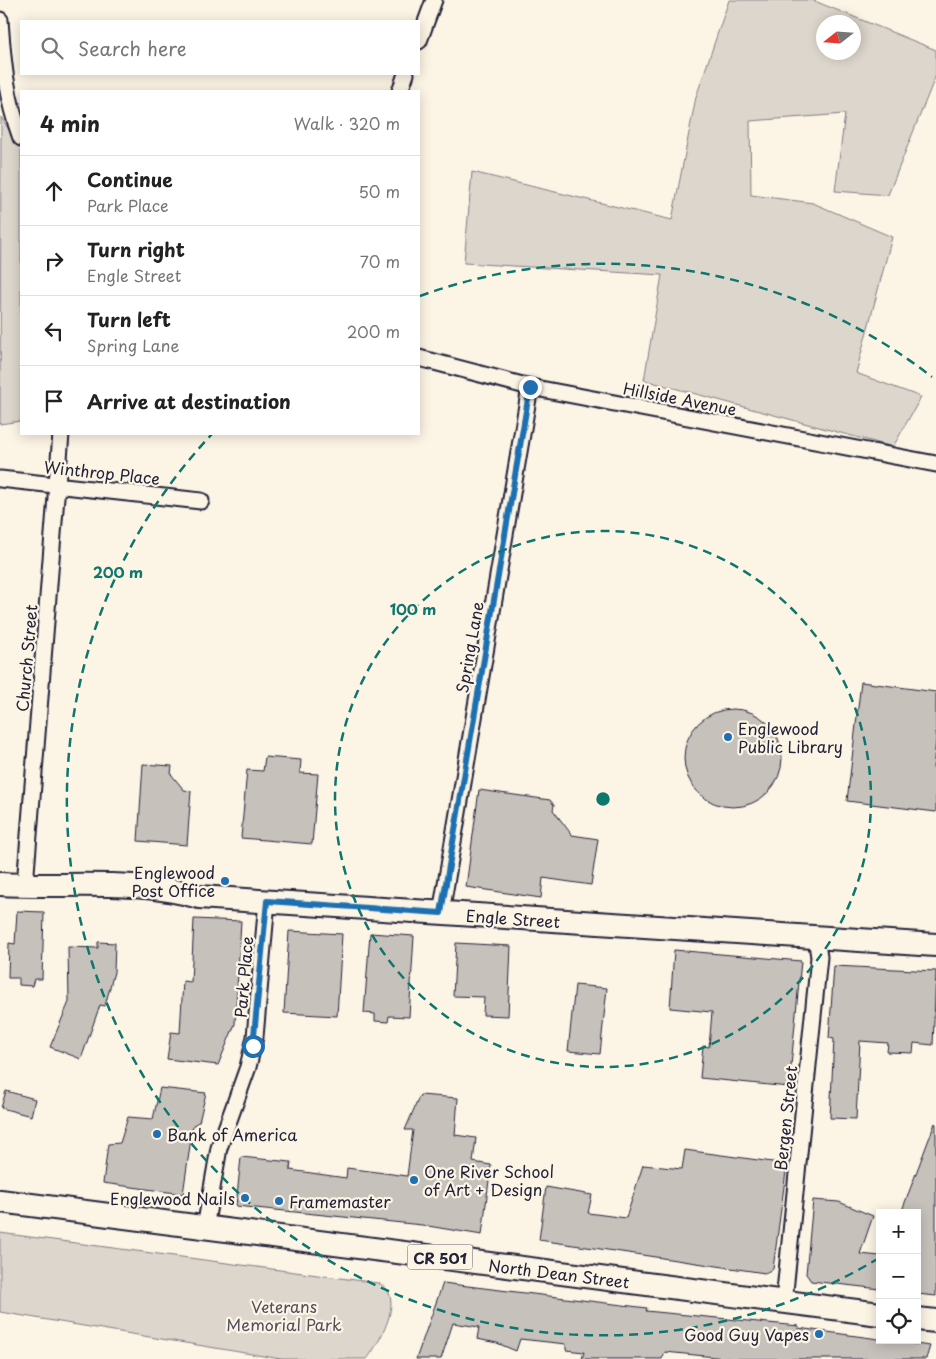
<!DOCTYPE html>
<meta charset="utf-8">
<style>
:root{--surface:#fff;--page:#f6f6f6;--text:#222;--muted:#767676;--line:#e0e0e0}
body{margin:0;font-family:"Playpen Sans",sans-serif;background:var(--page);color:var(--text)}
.controls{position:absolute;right:15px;bottom:15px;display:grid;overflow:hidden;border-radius:0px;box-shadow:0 2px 12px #0003}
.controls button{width:45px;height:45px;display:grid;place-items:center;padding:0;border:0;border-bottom:1px solid var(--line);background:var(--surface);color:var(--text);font:25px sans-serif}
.compass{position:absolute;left:816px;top:15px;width:45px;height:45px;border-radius:50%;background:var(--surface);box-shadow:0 2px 12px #0003;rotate:253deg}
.stop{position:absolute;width:15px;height:15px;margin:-11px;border:4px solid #1f6fb2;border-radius:50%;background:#fff}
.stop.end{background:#1f6fb2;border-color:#fff;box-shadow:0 1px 5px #0008}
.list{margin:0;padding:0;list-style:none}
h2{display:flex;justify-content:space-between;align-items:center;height:65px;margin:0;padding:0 20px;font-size:21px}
h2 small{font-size:16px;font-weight:400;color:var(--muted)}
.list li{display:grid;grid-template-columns:32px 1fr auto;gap:15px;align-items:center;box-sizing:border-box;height:70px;padding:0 20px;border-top:1px solid var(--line)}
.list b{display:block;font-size:19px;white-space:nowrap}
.list p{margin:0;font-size:16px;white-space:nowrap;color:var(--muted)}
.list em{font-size:16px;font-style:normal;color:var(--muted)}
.icon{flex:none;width:28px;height:28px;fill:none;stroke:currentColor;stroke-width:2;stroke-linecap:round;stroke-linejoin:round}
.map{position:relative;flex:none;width:936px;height:1359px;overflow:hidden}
.search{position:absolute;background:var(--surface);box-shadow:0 2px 12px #0003;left:20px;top:20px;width:400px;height:55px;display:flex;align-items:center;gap:12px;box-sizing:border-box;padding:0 18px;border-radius:0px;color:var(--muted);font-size:19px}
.panel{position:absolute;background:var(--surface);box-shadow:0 2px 12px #0003;left:20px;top:90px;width:400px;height:345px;border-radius:0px}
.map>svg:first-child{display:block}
</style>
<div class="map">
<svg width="936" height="1359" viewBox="0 0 936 1359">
<rect width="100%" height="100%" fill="#fcf5e5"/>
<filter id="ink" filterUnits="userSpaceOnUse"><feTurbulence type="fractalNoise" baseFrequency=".02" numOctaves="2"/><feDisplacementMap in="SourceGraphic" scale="10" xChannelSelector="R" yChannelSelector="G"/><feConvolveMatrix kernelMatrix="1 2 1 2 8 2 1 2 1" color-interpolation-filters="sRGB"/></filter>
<g filter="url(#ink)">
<path fill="#dcd6cc" stroke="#7f7c84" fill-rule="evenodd" d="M729 0H812L936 50V75L888 195 835 191 845 114 750 121 751 195 813 203 892 237 856 373 921 397 893 447 644 380 662 275 464 263 472 172 672 220 696 97ZM824 22H854V52H824Z
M1 117 21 149V421L0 424Z
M0 1233 378 1283C407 1295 380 1342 367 1359H281L0 1312Z"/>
<path fill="#c6c1bb" stroke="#22223b" d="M861 682 936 692V740L933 768H936V812L847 801Z
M684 758a49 49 0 1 1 98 0a49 49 0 1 1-98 0Z
M265 757 301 760 300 773 318 774 312 844 241 838 247 770 263 771Z
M143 764 172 766 171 774 184 790 191 791 187 845 138 841Z
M479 790 550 800 554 805 553 810 572 835 598 839 591 885 543 878 541 898 466 887Z
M17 911 44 912 42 979H34L32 986 19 985V978H8L9 943 15 944Z
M194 919 241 921 235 1024 218 1065 167 1059 171 1032 180 1033 183 981 191 982Z
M289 931 342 934 337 1016 284 1013Z
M370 933 414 936 409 1017 389 1016 388 1022 375 1021V1014L364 1013Z
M98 942 115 943 114 972 105 1006 100 1005 81 1059 50 1047 69 1002 68 947 98 948Z
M456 943 511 946 508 1016 483 1015 484 997 453 996Z
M674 950 801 961 789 1087 700 1078 703 1046 709 1047 712 1012 670 1008Z
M834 966 936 971 933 1045 914 1043 913 1053 887 1052 888 1043 860 1041 856 1119 830 1118 834 1039 829 1038Z
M575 985 607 988 600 1054 568 1051Z
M160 1088 206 1093 199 1122 193 1125 183 1194 103 1183 108 1144 120 1143 128 1117 153 1119Z
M6 1091 35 1099 31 1116 1 1108Z
M420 1095 458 1098 455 1135 476 1138 473 1162 491 1165 482 1235 422 1225 236 1206 241 1157 291 1162 290 1170 346 1178 347 1168 407 1176 413 1130H405Z
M935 1123 936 1124V1296L917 1294V1213H901Z
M685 1150 787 1164 773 1269 765 1273 539 1240 546 1187 592 1195 588 1213 626 1218 643 1165 682 1169Z
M813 1200 839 1202 873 1216 860 1254 880 1256V1289L811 1281 806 1274Z
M443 1283 647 1308 646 1311 799 1326 798 1328 930 1346 926 1359H735L665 1352 662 1359H582L584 1352 566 1350V1344L520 1339 516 1351 497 1343 477 1339 479 1327 453 1323 441 1359H416Z"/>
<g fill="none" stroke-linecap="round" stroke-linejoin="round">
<g stroke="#22223b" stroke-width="19">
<path id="street" d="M0 20C3 63 6 97 21 138
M419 41 434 0
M400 91 406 74
M419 358 530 387 936 464
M0 479 201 501
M25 885 61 434
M441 913 530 387
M205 1228 219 1148 248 1067 255 1037 267 901
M784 1301 819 957 816 937"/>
</g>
<g stroke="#22223b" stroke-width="26">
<path id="primary" d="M0 884C66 888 135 878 199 897L936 945
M0 1201 880 1314
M917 1319 936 1321"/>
</g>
<use href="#street" stroke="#fcf5e5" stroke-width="15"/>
<use href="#primary" stroke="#fcf5e5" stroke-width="22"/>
</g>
</g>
<g fill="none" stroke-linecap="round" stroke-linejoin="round" filter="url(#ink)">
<path stroke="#1f6fb2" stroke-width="6" d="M253 1046 267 901 441 913 530 387"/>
</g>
<g fill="none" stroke="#0f766e" stroke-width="2.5" stroke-dasharray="9 6">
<circle cx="603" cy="799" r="268"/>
<path d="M879 1258A535 535 0 0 1 212 434M420 296A535 535 0 0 1 932 377"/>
</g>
<g fill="#1f6fb2" stroke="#fcf5e5" stroke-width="2">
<circle cx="728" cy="737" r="5"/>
<circle cx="225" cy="881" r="5"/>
<circle cx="157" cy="1134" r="5"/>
<circle cx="414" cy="1180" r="5"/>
<circle cx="245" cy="1198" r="5"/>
<circle cx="279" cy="1201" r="5"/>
<circle cx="819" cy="1334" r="5"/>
</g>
<g text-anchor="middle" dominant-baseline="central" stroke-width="4.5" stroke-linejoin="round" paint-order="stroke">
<rect fill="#fcf5e5" stroke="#63616e" stroke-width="1" x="407.5" y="1244.5" width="65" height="25" rx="4"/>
<g font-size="15" font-weight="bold" fill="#22223b">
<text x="440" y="1257">CR 501</text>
</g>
<g font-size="16" fill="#22223b" stroke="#fcf5e5">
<text transform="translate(680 398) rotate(11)">Hillside Avenue</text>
<text transform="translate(102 472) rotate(6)">Winthrop Place</text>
<text transform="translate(469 647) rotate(-80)">Spring Lane</text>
<text transform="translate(26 658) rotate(-85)">Church Street</text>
<text transform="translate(513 918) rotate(4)">Engle Street</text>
<text transform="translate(243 977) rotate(-85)">Park Place</text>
<text transform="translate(785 1118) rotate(-84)">Bergen Street</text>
<text transform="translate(559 1273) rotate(7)">North Dean Street</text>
</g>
<g font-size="16" fill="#22223b" stroke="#fcf5e5" text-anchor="start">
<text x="738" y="728">Englewood<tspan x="738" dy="18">Public Library</tspan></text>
<text x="215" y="872" text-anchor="end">Englewood<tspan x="215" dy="18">Post Office</tspan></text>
<text x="167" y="1134">Bank of America</text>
<text x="424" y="1171">One River School<tspan x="424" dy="18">of Art + Design</tspan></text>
<text x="235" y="1198" text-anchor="end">Englewood Nails</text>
<text x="289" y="1201">Framemaster</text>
<text x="809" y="1334" text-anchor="end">Good Guy Vapes</text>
</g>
<g font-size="16" fill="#504f5f" stroke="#fcf5e5">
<text x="284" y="1306">Veterans<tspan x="284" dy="18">Memorial Park</tspan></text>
</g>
</g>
<circle cx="603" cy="799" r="8" fill="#0f766e" stroke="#fcf5e5" stroke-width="2.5"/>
<g font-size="15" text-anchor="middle" font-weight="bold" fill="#0f766e" stroke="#fcf5e5" stroke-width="4.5" stroke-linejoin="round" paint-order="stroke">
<text x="118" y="578">200 m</text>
<text x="413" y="615">100 m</text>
</g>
</svg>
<div class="controls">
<button>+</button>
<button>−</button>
<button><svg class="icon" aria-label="locate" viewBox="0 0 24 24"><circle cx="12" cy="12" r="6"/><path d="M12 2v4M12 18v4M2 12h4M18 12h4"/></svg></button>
</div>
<svg class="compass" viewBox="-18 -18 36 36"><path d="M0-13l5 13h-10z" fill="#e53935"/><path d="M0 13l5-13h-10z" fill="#767676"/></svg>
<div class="stop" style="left:253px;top:1046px"></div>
<div class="stop end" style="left:530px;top:387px"></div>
<div class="search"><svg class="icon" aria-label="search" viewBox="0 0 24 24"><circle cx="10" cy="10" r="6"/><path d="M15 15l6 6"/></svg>Search here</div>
<section class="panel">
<h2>4 min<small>Walk · 320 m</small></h2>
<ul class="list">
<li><svg class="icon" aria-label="ahead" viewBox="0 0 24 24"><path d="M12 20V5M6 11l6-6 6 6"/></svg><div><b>Continue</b><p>Park Place</p></div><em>50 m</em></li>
<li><svg class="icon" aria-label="right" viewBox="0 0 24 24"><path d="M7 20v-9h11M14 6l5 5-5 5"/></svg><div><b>Turn right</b><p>Engle Street</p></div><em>70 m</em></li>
<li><svg class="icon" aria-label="left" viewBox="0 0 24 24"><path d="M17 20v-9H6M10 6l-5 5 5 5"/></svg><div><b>Turn left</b><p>Spring Lane</p></div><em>200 m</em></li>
<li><svg class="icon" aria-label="arrive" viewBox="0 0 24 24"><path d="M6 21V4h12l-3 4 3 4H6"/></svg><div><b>Arrive at destination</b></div></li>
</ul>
</section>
</div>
